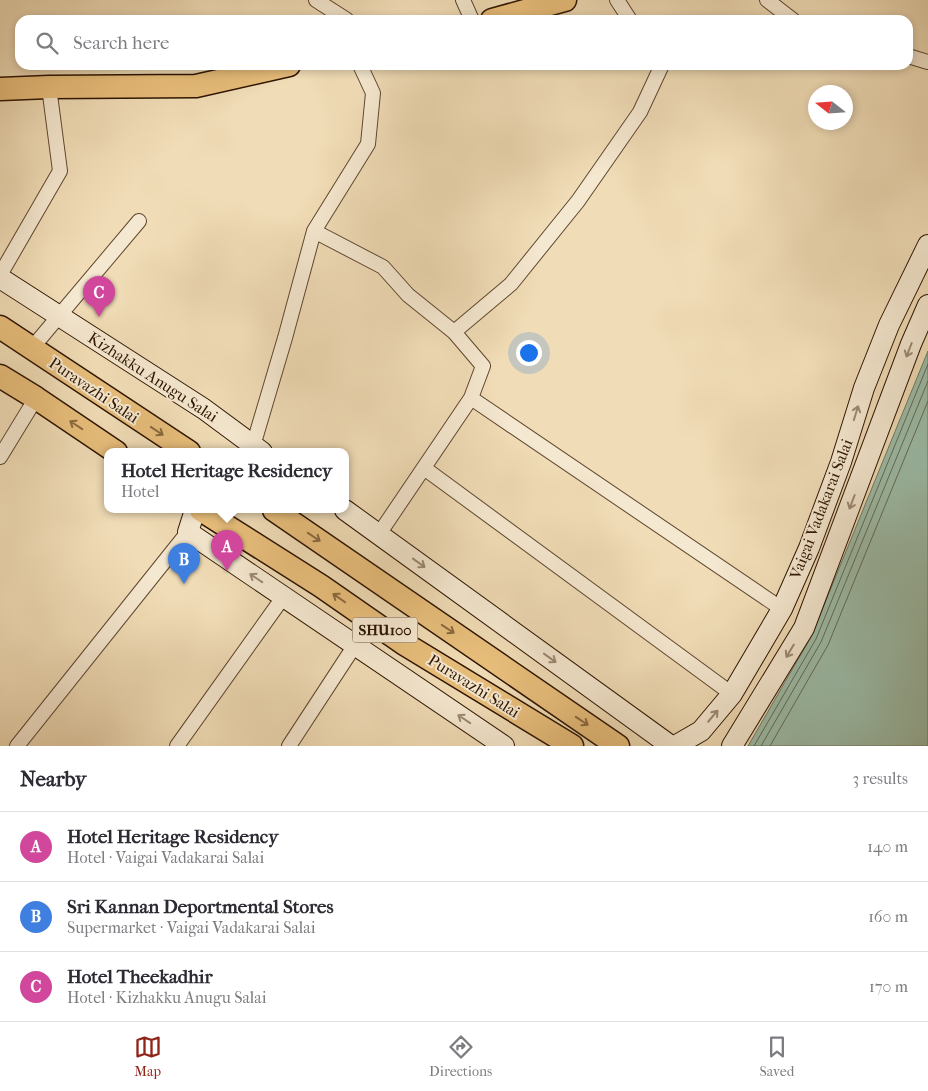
<!DOCTYPE html>
<meta charset="utf-8">
<style>
:root{--surface:#fff;--page:#f7f7f7;--text:#2b2b33;--muted:#7c7c81;--line:#e1e1e2;--accent:#8f2418}
body{margin:0;font-family:"IM FELL French Canon",serif;background:var(--page);color:var(--text)}
.compass{position:absolute;left:808px;top:85px;width:45px;height:45px;border-radius:50%;background:var(--surface);box-shadow:0 2px 8px #0003;rotate:287deg}
.you{position:absolute;left:528px;top:352px;width:18px;height:18px;margin:-12px;border:4px solid #fff;border-radius:50%;background:#1a73e8;box-shadow:0 0 0 8px #1a73e833}
.badge{display:grid;place-items:center;width:32px;height:32px;border-radius:50%;background:var(--accent);color:#fff;font-size:16px;font-weight:700}
.pin{position:absolute;translate:-50% -41px;filter:drop-shadow(0 1px 2px #0008)}
.pin::after{content:'';position:absolute;top:26px;width:18px;height:15px;background:inherit;clip-path:polygon(0 0,100% 0,50% 100%)}
.popup{position:absolute;left:104px;top:448px;width:245px;height:65px;box-sizing:border-box;display:grid;place-content:center;border-radius:10px;background:var(--surface);filter:drop-shadow(0 1px 4px #0005);font-size:16px;white-space:nowrap;color:var(--muted)}
.popup b{font-size:19px;color:var(--text)}
.popup::after{content:'';position:absolute;left:50%;top:100%;margin-left:-10px;border:10px solid transparent;border-top-color:var(--surface)}
.list{margin:0;padding:0;list-style:none}
h2{display:flex;justify-content:space-between;align-items:center;height:65px;margin:0;padding:0 20px;font-size:21px}
h2 small{font-size:16px;font-weight:400;color:var(--muted)}
.list li{display:grid;grid-template-columns:32px 1fr auto;gap:15px;align-items:center;box-sizing:border-box;height:70px;padding:0 20px;border-top:1px solid var(--line)}
.list b{display:block;font-size:19px;white-space:nowrap}
.list p{margin:0;font-size:16px;white-space:nowrap;color:var(--muted)}
.list em{font-size:16px;font-style:normal;color:var(--muted)}
.icon{flex:none;width:28px;height:28px;fill:none;stroke:currentColor;stroke-width:2;stroke-linecap:round;stroke-linejoin:round}
.map{position:relative;flex:none;width:928px;height:746px;overflow:hidden}
.search{position:absolute;background:var(--surface);box-shadow:0 2px 8px #0003;left:15px;right:15px;top:15px;height:55px;display:flex;align-items:center;gap:12px;box-sizing:border-box;padding:0 18px;border-radius:15px;color:var(--muted);font-size:19px}
.sheet{height:275px;background:var(--surface)}
nav{display:flex;justify-content:space-around;align-items:center;box-sizing:border-box;height:70px;border-top:1px solid var(--line);background:var(--surface);font-size:14px;color:var(--muted)}
nav a{display:grid;justify-items:center;gap:2px}
nav .on{color:var(--accent)}
.map>svg:first-child{display:block}
</style>
<div class="map">
<svg width="928" height="746" viewBox="0 0 928 746">
<rect width="100%" height="100%" fill="#f0dcb6"/>
<filter id="stains"><feTurbulence type="fractalNoise" baseFrequency=".004" numOctaves="4"/><feColorMatrix values="0 0 0 0 .2 0 0 0 0 .09 0 0 0 0 .02 0 0 0 .5 -.17"/></filter>
<radialGradient id="worn" r=".72"><stop offset=".6" stop-color="#630" stop-opacity="0"/><stop offset="1" stop-color="#630" stop-opacity=".3"/></radialGradient>
<path fill="#9bbca8" stroke="#6f7965" d="M928 351V746H748L811 637Z"/>
<g fill="none" stroke-linecap="round" stroke-linejoin="round">
<path stroke="#646854" stroke-width="1" d="M754 746 816 639 928 364
M761 746 821 642 928 381
M770 746 828 645 928 401"/>
<g stroke="#5e462e" stroke-width="16">
<path id="street" d="M316 0 347 20
M463 0 472 20
M617 0 630 20
M767 0 793 20
M908 56 928 62
M314 231 383 267 408 295 454 332 483 366 471 398 379 534
M0 275 60 171 49 87
M454 332 511 284 578 201 640 112 661 67 659 65
M32 348 139 221
M471 398 782 609
M253 446 285 338 314 231 368 144 373 93 360 65
M0 457 36 398
M424 468 732 694
M17 746 188 532
M177 746 284 596
M289 746 355 645"/>
</g>
<g stroke="#2d1401" stroke-width="22">
<path id="secondary" d="M0 278 204 409 262 452
M195 510 188 532 504 746
M345 510 671 746
M675 746 701 731 732 694 782 609 809 548 841 462 864 388 889 325 928 245
M732 746 804 628 911 344 928 305"/>
</g>
<g stroke="#2d1401" stroke-width="25">
<path id="primary" d="M492 20 565 0
M0 89 49 87 196 86 289 65
M0 327 189 452
M0 376 36 398 116 452
M201 510 321 586 403 643 572 746
M274 510 618 746"/>
</g>
<use href="#street" stroke="#f5e8d0" stroke-width="14"/>
<use href="#secondary" stroke="#f5e8d0" stroke-width="20"/>
<use href="#primary" stroke="#e8be7b" stroke-width="22"/>
</g>
<defs><path id="oneway-shaft" d="M-6 0H5M1.5-3L5.5 0L1.5 3" fill="none" stroke-width="1.6" stroke-linecap="round" stroke-linejoin="round" transform="scale(1.25)"/></defs>
<g stroke="#9b8973">
<use href="#oneway-shaft" transform="translate(909 350) rotate(111)"/>
<use href="#oneway-shaft" transform="translate(856 413) rotate(-73)"/>
<use href="#oneway-shaft" transform="translate(852 502) rotate(111)"/>
<use href="#oneway-shaft" transform="translate(419 563) rotate(36)"/>
<use href="#oneway-shaft" transform="translate(256 578) rotate(-146)"/>
<use href="#oneway-shaft" transform="translate(790 651) rotate(121)"/>
<use href="#oneway-shaft" transform="translate(550 658) rotate(36)"/>
<use href="#oneway-shaft" transform="translate(713 716) rotate(-50)"/>
<use href="#oneway-shaft" transform="translate(464 719) rotate(-146)"/>
</g>
<g stroke="#8a693e">
<use href="#oneway-shaft" transform="translate(76 425) rotate(-146)"/>
<use href="#oneway-shaft" transform="translate(157 431) rotate(34)"/>
<use href="#oneway-shaft" transform="translate(314 537) rotate(34)"/>
<use href="#oneway-shaft" transform="translate(339 598) rotate(-145)"/>
<use href="#oneway-shaft" transform="translate(448 629) rotate(34)"/>
<use href="#oneway-shaft" transform="translate(582 721) rotate(34)"/>
</g>
<g text-anchor="middle" dominant-baseline="central" stroke-width="4" stroke-linejoin="round" paint-order="stroke">
<rect fill="#f5e8d0" stroke="#69543f" stroke-width="1" x="352.5" y="617.5" width="65" height="25" rx="4"/>
<g font-size="15" font-weight="bold" fill="#2d1401">
<text x="385" y="630">SHU100</text>
</g>
<g font-size="16" fill="#2d1401" stroke="#f5e8d0">
<text transform="translate(153 377) rotate(33)">Kizhakku Anugu Salai</text>
<text transform="translate(94 390) rotate(34)">Puravazhi Salai</text>
<text transform="translate(821 509) rotate(-69)">Vaigai Vadakarai Salai</text>
<text transform="translate(474 686) rotate(32)">Puravazhi Salai</text>
</g>
</g>
<rect width="100%" height="100%" filter="url(#stains)"/>
<rect width="100%" height="100%" fill="url(#worn)"/>
</svg>
<svg class="compass" viewBox="-18 -18 36 36"><path d="M0-13l5 13h-10z" fill="#e53935"/><path d="M0 13l5-13h-10z" fill="#7c7c81"/></svg>
<div class="you"></div>
<div class="pin badge" style="left:227px;top:571px;background:#d1479c">A</div>
<div class="popup"><b>Hotel Heritage Residency</b>Hotel</div>
<div class="pin badge" style="left:184px;top:584px;background:#3f7fe0">B</div>
<div class="pin badge" style="left:99px;top:317px;background:#d1479c">C</div>
<div class="search"><svg class="icon" aria-label="search" viewBox="0 0 24 24"><circle cx="10" cy="10" r="6"/><path d="M15 15l6 6"/></svg>Search here</div>
</div>
<section class="sheet">
<h2>Nearby<small>3 results</small></h2>
<ul class="list">
<li><span class="badge" style="background:#d1479c">A</span><div><b>Hotel Heritage Residency</b><p>Hotel · Vaigai Vadakarai Salai</p></div><em>140 m</em></li>
<li><span class="badge" style="background:#3f7fe0">B</span><div><b>Sri Kannan Deportmental Stores</b><p>Supermarket · Vaigai Vadakarai Salai</p></div><em>160 m</em></li>
<li><span class="badge" style="background:#d1479c">C</span><div><b>Hotel Theekadhir</b><p>Hotel · Kizhakku Anugu Salai</p></div><em>170 m</em></li>
</ul>
</section>
<nav>
<a class="on"><svg class="icon" aria-label="map" viewBox="0 0 24 24"><path d="M3 6l6-2 6 2 6-2v14l-6 2-6-2-6 2zM9 4v14M15 6v14"/></svg>Map</a>
<a><svg class="icon" aria-label="directions" viewBox="0 0 24 24"><path d="M12 3l9 9-9 9-9-9zM9 14v-3h6M13 9l2 2-2 2"/></svg>Directions</a>
<a><svg class="icon" aria-label="saved" viewBox="0 0 24 24"><path d="M7 4h10v16l-5-4-5 4z"/></svg>Saved</a>
</nav>
